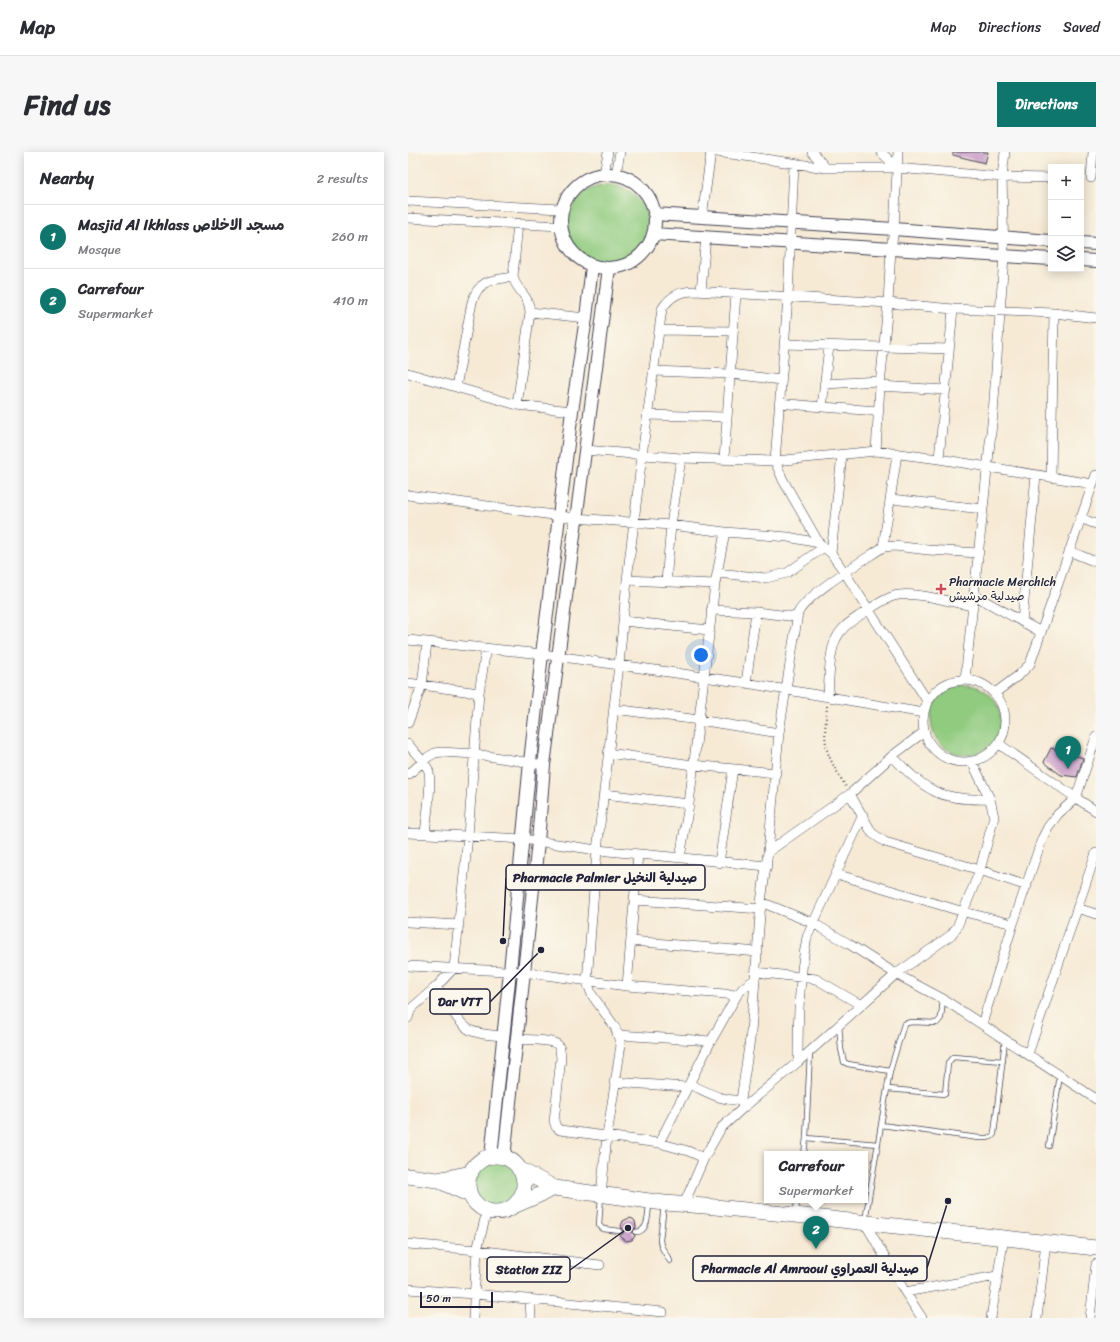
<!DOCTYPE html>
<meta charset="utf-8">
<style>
:root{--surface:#fff;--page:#f7f7f7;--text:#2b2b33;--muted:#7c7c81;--line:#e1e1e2;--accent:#0f766e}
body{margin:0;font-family:Sriracha,"Playpen Sans Arabic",sans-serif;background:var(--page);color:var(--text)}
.controls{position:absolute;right:12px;top:12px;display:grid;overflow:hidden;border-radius:0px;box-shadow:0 2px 10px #0003}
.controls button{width:36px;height:36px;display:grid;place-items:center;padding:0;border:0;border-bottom:1px solid var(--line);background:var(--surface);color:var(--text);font:20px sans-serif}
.scale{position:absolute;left:12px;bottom:10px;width:73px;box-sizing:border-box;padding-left:4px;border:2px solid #22223b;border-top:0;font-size:11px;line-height:14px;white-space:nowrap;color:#22223b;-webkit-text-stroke:3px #fbf7ec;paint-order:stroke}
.you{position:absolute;left:293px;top:503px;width:14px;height:14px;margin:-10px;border:3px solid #fff;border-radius:50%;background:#1a73e8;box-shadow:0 0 0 6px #1a73e833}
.badge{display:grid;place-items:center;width:26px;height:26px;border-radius:50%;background:var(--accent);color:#fff;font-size:13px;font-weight:700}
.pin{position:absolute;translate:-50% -33px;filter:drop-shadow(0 1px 2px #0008)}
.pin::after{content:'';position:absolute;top:21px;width:14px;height:12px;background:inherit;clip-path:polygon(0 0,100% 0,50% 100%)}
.popup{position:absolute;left:356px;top:999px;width:104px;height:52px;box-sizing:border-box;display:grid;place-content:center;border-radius:0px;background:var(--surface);filter:drop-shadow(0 1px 3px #0005);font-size:13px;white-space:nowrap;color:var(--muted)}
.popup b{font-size:15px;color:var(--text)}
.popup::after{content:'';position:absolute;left:50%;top:100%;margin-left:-8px;border:8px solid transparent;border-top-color:var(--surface)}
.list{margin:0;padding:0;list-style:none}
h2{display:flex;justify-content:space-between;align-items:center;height:52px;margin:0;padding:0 16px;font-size:17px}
h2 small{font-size:13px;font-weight:400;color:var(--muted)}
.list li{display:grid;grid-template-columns:26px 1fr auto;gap:12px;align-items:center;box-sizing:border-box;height:64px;padding:0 16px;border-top:1px solid var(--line)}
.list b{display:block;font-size:15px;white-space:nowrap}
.list p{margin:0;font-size:13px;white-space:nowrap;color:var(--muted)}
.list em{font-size:13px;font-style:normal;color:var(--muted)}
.icon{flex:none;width:22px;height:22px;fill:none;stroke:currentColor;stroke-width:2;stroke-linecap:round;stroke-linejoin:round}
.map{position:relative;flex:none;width:688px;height:1166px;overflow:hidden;border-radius:0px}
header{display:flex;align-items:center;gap:24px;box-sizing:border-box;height:56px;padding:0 20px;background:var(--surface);border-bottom:1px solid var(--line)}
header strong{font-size:19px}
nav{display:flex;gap:22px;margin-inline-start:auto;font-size:14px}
.intro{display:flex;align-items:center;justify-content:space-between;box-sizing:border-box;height:96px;padding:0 24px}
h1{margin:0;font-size:28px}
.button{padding:10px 18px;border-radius:0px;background:var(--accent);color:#fff;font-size:14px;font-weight:700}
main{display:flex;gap:24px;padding:0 24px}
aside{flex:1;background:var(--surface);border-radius:0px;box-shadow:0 2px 10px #0003}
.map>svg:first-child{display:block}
</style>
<header>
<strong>Map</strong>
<nav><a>Map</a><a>Directions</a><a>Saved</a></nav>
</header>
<div class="intro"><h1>Find us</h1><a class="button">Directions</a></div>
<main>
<aside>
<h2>Nearby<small>2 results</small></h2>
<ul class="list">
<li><span class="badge">1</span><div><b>Masjid Al Ikhlass مسجد الاخلاص</b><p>Mosque</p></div><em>260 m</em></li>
<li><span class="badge">2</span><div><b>Carrefour</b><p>Supermarket</p></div><em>410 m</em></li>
</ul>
</aside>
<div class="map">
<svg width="688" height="1166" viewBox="0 0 688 1166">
<rect width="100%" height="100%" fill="#fbf7ec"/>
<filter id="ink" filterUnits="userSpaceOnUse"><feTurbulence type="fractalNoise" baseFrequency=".025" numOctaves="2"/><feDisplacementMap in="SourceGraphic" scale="8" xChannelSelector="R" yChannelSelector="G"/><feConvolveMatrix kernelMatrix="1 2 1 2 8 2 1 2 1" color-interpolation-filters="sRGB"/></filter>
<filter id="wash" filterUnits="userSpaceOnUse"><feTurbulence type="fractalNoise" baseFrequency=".012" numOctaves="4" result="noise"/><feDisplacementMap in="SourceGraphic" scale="16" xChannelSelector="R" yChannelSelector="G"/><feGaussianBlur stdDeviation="0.9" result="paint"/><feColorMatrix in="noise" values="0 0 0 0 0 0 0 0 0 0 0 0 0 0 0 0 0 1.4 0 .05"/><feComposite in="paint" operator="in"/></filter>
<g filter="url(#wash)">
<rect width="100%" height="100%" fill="#f6ead5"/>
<path fill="#90cb7f" stroke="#59765d" d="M160 73a40 40 0 1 1 80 0a40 40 0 1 1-80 0Z
M523 568a35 35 0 1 1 70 0a35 35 0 1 1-70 0Z
M64 1032a24 24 0 1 1 48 0a24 24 0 1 1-48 0Z"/>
<g id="blocks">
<path fill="#c89dc9" d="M545 0H580L577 11 545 3Z
M643 596 675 606 669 625 653 623 636 610Z
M221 1066 225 1067 227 1069 228 1076 225 1077 224 1080 227 1084 224 1088 218 1089 212 1084V1083L215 1082 216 1079 213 1074 215 1069Z"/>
</g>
</g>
<g filter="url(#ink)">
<use href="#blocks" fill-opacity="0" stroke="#424052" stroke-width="1"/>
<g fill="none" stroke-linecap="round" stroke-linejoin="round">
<g stroke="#424052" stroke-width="6">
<path id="service" d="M431 873 433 897 436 910 440 912 482 919 457 1069
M482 919 496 872 503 870 529 871 533 866 535 847
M480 937 537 942 540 911 545 905 595 909
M473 973 571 986C577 986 583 987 586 982L597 888
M398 986 470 992
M641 994 652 923
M396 1002 398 986 402 900
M193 1044 191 1073 195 1077 212 1079
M256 1053 252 1088 253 1094 262 1109
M388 1060 389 1048
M228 1080C241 1080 240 1061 241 1051"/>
</g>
<g stroke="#424052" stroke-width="10">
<path id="minor" d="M309 0 418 16H489L594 25 643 26
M404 0 418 16
M473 0 489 16
M386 12 380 145 367 309 375 328 411 391 423 401 437 421 520 550
M196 22 200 0
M208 23 212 0
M683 26 685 0
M0 49 153 57
M294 65 303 0
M0 66 152 74
M293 139 298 85
M122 160 178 166
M251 178 325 179
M376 192 541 197
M245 219 323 222 373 228
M0 221 109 253 164 259
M416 232 472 229
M472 234 538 238
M48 235 64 150C71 127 84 128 105 125
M371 251 414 255 471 259
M109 253 122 160C121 142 109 140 105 125L110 71
M414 255 421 194
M239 263 319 265
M177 298 273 306 367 309 468 299 531 307 685 332
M468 299 472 234 480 151 483 97 486 77 490 0
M531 307 545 157
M316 308 328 142
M643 324 646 161
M0 343 167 366 263 373 317 380 380 385 411 391
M483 347 575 357
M672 366 688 372
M475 395 489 302
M661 399 688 410
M423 401 434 303
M309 421 358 426 379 421 416 395
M219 428 307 432
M258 430 263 373 273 306
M566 443 633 480
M303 458 348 460 389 465
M215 469 301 478
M614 470 628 323
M0 488 134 502 338 531 516 561
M515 569a41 41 0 1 1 82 0a41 41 0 1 1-82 0Z
M557 528 585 262 596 104 594 25 597 0
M0 531 71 541
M338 531 348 460
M587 541 611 523 622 512 688 323
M420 545C421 529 421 500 428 487 433 475 444 469 454 462 464 456 475 447 486 444 504 438 546 451 565 454
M206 557 291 568 371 581
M0 571 14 533 19 491
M0 592C6 600 15 608 20 617 25 628 18 668 17 682
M591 592 668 646 688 659
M200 601 285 613 368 621
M484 604C518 639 532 649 582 647
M0 623 20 605 27 601 33 600 67 602 136 613
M196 642 281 652
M442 642 464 681 477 690 572 718 619 734
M0 681 115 687 189 698 359 714
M360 700 442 642 484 604 516 580
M272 706 281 652 307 432 317 380
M311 711 325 617
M428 722 556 760 605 772
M227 748 353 757
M353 750 405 771 441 792 488 822 535 847 688 947
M669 756 688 762
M0 770 51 773
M224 789 350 800
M0 814 115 820 219 834 329 843 336 835 346 828
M348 820 408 827 453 853
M219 834 230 702
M28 835C37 847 51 874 64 879 74 883 85 883 96 884
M0 866 2 859 5 855 28 835 46 816 60 684 71 541 78 497
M574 872 605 772 634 687 640 675 650 662 668 646 688 585
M210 883 303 889
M108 887C117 888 144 887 150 893 153 897 152 901 153 906L146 969 148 975 152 978 251 991 280 999 296 1006
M620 902 688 701
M390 910C390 868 391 826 399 785L455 663
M206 930 278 935
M281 932C298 939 314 950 333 948
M335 956 333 948 343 880 353 750 360 700 371 581 390 461C399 442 456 408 475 395L487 394 520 398 571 401
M251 991 303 889 329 843
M193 1042 199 984 213 893 207 875 184 843 179 830 189 698 211 513 219 428 234 303 254 157C262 144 272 139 287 139L480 151 545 157 646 161 688 166
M276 1052 296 1006 313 976 335 956 390 910 488 822 543 783 549 775 572 718 586 665 582 647 564 610
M457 1071 497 1140 514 1166
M0 1092 69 1098 192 1113
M0 1137 66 1142 255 1160
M497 1140 589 1124
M122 1148 123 1166
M65 1166 69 1098 79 1059
M583 1166 596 1085
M629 1166 638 1090
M682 1166 688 1112"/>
</g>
<g stroke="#424052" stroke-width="14">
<path id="tertiary" d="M153 69a47 47 0 1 1 94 0a47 47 0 1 1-94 0Z
M246 62 486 77 643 89
M245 82 643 107
M673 91 688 92
M673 108 688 109
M83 1005 102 819 122 610 134 502 164 259 178 166 184 114
M96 1006 130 690 136 613 201 116"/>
</g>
<g stroke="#424052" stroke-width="16">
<path id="primary" d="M60 1032a28 28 0 1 1 56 0a28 28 0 1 1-56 0Z
M111 1017 147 1036 256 1051 297 1054 387 1063 688 1096
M0 1024 29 1028 62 1043
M29 1028 63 1021
M106 1054 147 1036"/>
</g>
<path stroke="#424052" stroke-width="2" stroke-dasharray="1 3" stroke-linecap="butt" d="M419 554C418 569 415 586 420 601 424 613 432 624 438 635"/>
<use href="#service" stroke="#fff" stroke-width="4.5"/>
<use href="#minor" stroke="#fff" stroke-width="9"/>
<use href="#tertiary" stroke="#fff" stroke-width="12"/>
<use href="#primary" stroke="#fff" stroke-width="15"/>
</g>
</g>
<path fill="#d1495b" stroke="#fbf7ec" stroke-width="1.5" d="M531 431h4v4h4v4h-4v4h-4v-4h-4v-4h4z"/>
<g text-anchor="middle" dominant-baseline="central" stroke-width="3" stroke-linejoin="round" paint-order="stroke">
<g font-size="12" fill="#22223b" stroke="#fbf7ec" text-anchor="start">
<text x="541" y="430">Pharmacie Merchich<tspan x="541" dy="14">صيدلية مرشيش</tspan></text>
</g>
</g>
<path fill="none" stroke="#22223b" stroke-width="1.5" d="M95 789L98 726M133 798L82 850M540 1049L519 1116M220 1076L162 1118"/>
<g fill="#22223b" stroke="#fbf7ec" stroke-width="1.5">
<circle cx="95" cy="789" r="4"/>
<circle cx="133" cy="798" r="4"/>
<circle cx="540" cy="1049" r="4"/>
<circle cx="220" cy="1076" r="4"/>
</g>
<g fill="#fbf7ec" stroke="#22223b" stroke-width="1.5">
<rect x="98" y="713" width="199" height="25" rx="4"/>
<rect x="22" y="837" width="60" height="25" rx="4"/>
<rect x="285" y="1104" width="234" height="25" rx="4"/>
<rect x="79" y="1105" width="83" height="25" rx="4"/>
</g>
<g font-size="13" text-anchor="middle" font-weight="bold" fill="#22223b">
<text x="197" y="730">Pharmacie Palmier صيدلية النخيل</text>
<text x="52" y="854">Dar VTT</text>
<text x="402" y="1121">Pharmacie Al Amraoui صيدلية العمراوي</text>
<text x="121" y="1122">Station ZIZ</text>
</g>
</svg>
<div class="controls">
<button>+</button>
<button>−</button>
<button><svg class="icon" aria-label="layers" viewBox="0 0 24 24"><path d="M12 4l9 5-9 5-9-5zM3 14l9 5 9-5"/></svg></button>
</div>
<div class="scale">50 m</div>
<div class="you"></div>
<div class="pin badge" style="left:660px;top:617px">1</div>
<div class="pin badge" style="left:408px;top:1097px">2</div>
<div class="popup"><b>Carrefour</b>Supermarket</div>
</div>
</main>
